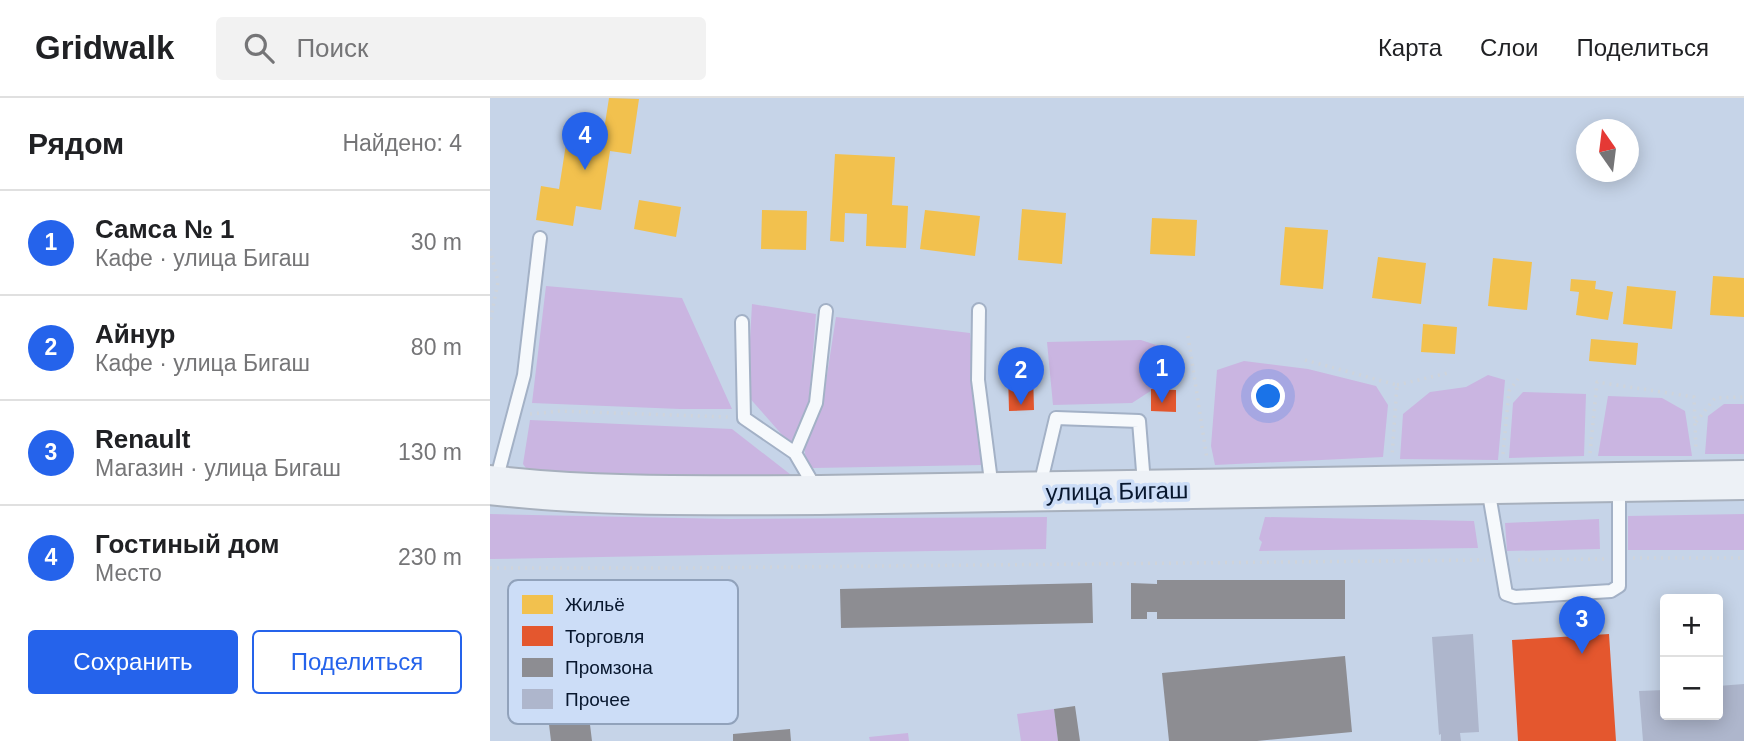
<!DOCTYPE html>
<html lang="ru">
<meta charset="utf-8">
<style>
:root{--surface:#fff;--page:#f2f2f2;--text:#202124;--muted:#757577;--line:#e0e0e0;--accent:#2563eb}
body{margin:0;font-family:Arial,sans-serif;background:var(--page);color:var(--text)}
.controls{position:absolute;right:21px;bottom:21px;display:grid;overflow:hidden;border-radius:7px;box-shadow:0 4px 18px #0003}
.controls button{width:63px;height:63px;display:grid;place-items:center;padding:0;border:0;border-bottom:2px solid var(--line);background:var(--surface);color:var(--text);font:35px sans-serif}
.compass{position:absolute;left:1086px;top:21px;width:63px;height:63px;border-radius:50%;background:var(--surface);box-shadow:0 4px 18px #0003;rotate:346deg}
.you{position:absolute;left:779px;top:299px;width:24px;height:24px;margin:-18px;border:5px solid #fff;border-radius:50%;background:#1a73e8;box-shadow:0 0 0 10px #1a73e833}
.badge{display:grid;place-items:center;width:46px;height:46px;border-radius:50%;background:var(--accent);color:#fff;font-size:23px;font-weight:700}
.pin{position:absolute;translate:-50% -58px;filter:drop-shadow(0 2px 4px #0008)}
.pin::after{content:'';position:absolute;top:37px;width:24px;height:21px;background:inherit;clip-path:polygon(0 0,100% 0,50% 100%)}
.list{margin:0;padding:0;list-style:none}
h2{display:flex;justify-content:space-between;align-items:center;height:91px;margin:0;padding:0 28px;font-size:30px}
h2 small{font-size:23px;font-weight:400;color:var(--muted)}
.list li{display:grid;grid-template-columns:46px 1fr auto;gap:21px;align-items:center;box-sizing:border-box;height:105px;padding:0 28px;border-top:2px solid var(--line)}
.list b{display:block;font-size:26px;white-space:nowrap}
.list p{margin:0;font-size:23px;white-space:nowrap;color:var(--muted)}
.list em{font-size:23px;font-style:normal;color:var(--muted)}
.actions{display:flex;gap:14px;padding:21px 28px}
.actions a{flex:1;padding:16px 0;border:2px solid var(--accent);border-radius:7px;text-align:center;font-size:24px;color:var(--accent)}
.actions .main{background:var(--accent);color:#fff}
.icon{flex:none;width:38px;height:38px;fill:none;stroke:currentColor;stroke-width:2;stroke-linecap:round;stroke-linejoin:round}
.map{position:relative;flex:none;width:1254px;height:643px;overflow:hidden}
header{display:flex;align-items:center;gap:42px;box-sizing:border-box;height:98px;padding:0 35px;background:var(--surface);border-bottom:2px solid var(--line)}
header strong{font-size:33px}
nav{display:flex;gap:38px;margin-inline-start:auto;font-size:24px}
.search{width:490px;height:63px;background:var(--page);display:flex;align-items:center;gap:18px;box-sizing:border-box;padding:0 24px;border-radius:7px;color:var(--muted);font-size:26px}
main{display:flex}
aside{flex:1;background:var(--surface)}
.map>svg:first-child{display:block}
</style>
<header>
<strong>Gridwalk</strong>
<div class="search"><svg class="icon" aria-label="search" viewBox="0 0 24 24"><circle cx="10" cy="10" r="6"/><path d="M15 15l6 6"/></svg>Поиск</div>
<nav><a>Карта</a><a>Слои</a><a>Поделиться</a></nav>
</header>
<main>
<aside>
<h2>Рядом<small>Найдено: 4</small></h2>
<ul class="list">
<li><span class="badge">1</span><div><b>Самса № 1</b><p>Кафе · улица Бигаш</p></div><em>30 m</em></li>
<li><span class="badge">2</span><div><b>Айнур</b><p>Кафе · улица Бигаш</p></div><em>80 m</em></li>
<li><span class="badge">3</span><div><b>Renault</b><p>Магазин · улица Бигаш</p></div><em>130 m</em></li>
<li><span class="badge">4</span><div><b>Гостиный дом</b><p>Место</p></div><em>230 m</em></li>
</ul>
<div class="actions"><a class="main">Сохранить</a><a>Поделиться</a></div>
</aside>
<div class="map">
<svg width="1254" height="643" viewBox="0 0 1254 643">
<rect width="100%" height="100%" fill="#c6d4e8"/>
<path fill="#cab5e1" d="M56 188 192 200 242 311H190L42 305Z
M262 206 326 216 319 303 301 347 257 297Z
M346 219 480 235 492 367 323 370 316 364 314 346 333 303Z
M651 242 684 253 690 274 642 305 563 307 557 244Z
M754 263 818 271 886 288 898 307 893 359 725 367 721 348 727 272Z
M998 277 1015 282 1008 362 910 361 913 316 940 294 976 289Z
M1033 294 1096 296 1094 358 1019 360 1023 305Z
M1118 298 1172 300 1195 313 1202 358H1108Z
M1234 306H1254V356H1215L1218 318Z
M40 322 242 331 305 380 38 373 33 366Z
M0 416 239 421 557 419 556 451 0 461Z
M1254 416V452H1138V418Z
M775 419 984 423 988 450 769 453 772 444 769 441Z
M1109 421 1110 451 1017 453 1015 425Z
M564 611 568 643H531L527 616Z
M418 635 419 643H380L379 639Z"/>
<path fill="#f2c14e" d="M119 0 149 1 141 56 120 53 111 112 86 108 83 128 46 122 51 88 69 91 76 46 111 51Z
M345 56 405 59 402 107 418 108 416 150 376 148 377 116 355 115 354 144 340 143Z
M149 102 191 109 186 139 144 131Z
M532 111 576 115 572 166 528 162Z
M272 112 317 113 316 152 271 151Z
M435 112 490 118 485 158 430 151Z
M662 120 707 122 705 158 660 156Z
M795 129 838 132 833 191 790 187Z
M888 159 936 165 931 206 882 200Z
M1003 160 1042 164 1037 212 998 208Z
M1223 178 1254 180V219L1220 217Z
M1081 181 1106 183 1105 191 1123 194 1118 222 1086 217 1089 194 1080 193Z
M1137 188 1186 193 1182 231 1133 226Z
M933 226 967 229 965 256 931 254Z
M1101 241 1148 245 1146 267 1099 263Z"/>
<path fill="#e4572e" d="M543 273 544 312 519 313 518 274Z
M661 291 686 292V314L661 313Z
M1119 536 1126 643H1028L1022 542Z"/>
<path fill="#8d8d92" d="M667 482H855V521H667V514H657V521H641V485L667 486Z
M602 485 603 525 351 530 350 491Z
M85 504 102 643H61L45 509Z
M855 558 862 634 767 643H679L672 575Z
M585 608 590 643H568L564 611Z
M300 631 301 643H243V636Z"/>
<path fill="#aeb6cc" d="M983 536 989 634 970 635 971 643H951V636L949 637 942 539Z
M1254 586V643H1153L1149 593 1175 592V617H1228V588Z"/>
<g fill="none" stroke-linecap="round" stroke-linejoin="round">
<g stroke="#a3b1c6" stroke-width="16">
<path id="lane" d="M489 212 488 282 502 391
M252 224 254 320 305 355
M553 375 566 320 649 323 653 373
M6 383 34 277 50 140
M998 390 1016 496 1025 499 1121 493 1129 488V388
M326 391 305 355 326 305 336 213"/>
</g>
<g stroke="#a7b0bd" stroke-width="42">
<path id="primary" d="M0 387C109 400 221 397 330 397L1254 382"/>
</g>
<path stroke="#cfd4db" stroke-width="3.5" stroke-dasharray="2 5" stroke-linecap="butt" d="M0 151 8 184 0 224
M698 238 717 361
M815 262 907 287 902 358
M907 287 958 275
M40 316 71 313 238 319
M1206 324 1225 300 1254 299
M1100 355 1107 284 1204 299 1206 353
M1013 356 1019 293 1028 281
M1143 460H1254
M1028 462 1114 461
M0 470H194L995 462"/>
<use href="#lane" stroke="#f6f9fc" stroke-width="12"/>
<use href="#primary" stroke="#edf1f6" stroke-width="38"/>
</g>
<g text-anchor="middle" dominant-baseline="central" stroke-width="7" stroke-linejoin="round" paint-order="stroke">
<g font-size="24" fill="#08172e" stroke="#ccddf7">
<text transform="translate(627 393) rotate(-1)">улица Бигаш</text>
</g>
</g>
<rect x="18" y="482" width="230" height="144" rx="10" fill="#ccddf7" stroke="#91a2bb" stroke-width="2"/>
<rect x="32" y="497" width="31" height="19" fill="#f2c14e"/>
<rect x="32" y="528" width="31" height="20" fill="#e4572e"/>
<rect x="32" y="560" width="31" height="19" fill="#8d8d92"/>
<rect x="32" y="591" width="31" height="20" fill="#aeb6cc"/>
<g font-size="19" fill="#08172e">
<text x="75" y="513">Жильё</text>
<text x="75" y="545">Торговля</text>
<text x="75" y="576">Промзона</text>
<text x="75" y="608">Прочее</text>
</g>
</svg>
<div class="controls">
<button>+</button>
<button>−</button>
</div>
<svg class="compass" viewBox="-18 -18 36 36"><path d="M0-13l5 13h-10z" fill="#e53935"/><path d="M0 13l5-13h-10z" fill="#757577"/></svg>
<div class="you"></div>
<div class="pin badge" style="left:672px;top:305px">1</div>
<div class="pin badge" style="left:531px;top:307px">2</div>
<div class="pin badge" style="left:1092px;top:556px">3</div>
<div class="pin badge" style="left:95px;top:72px">4</div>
</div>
</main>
